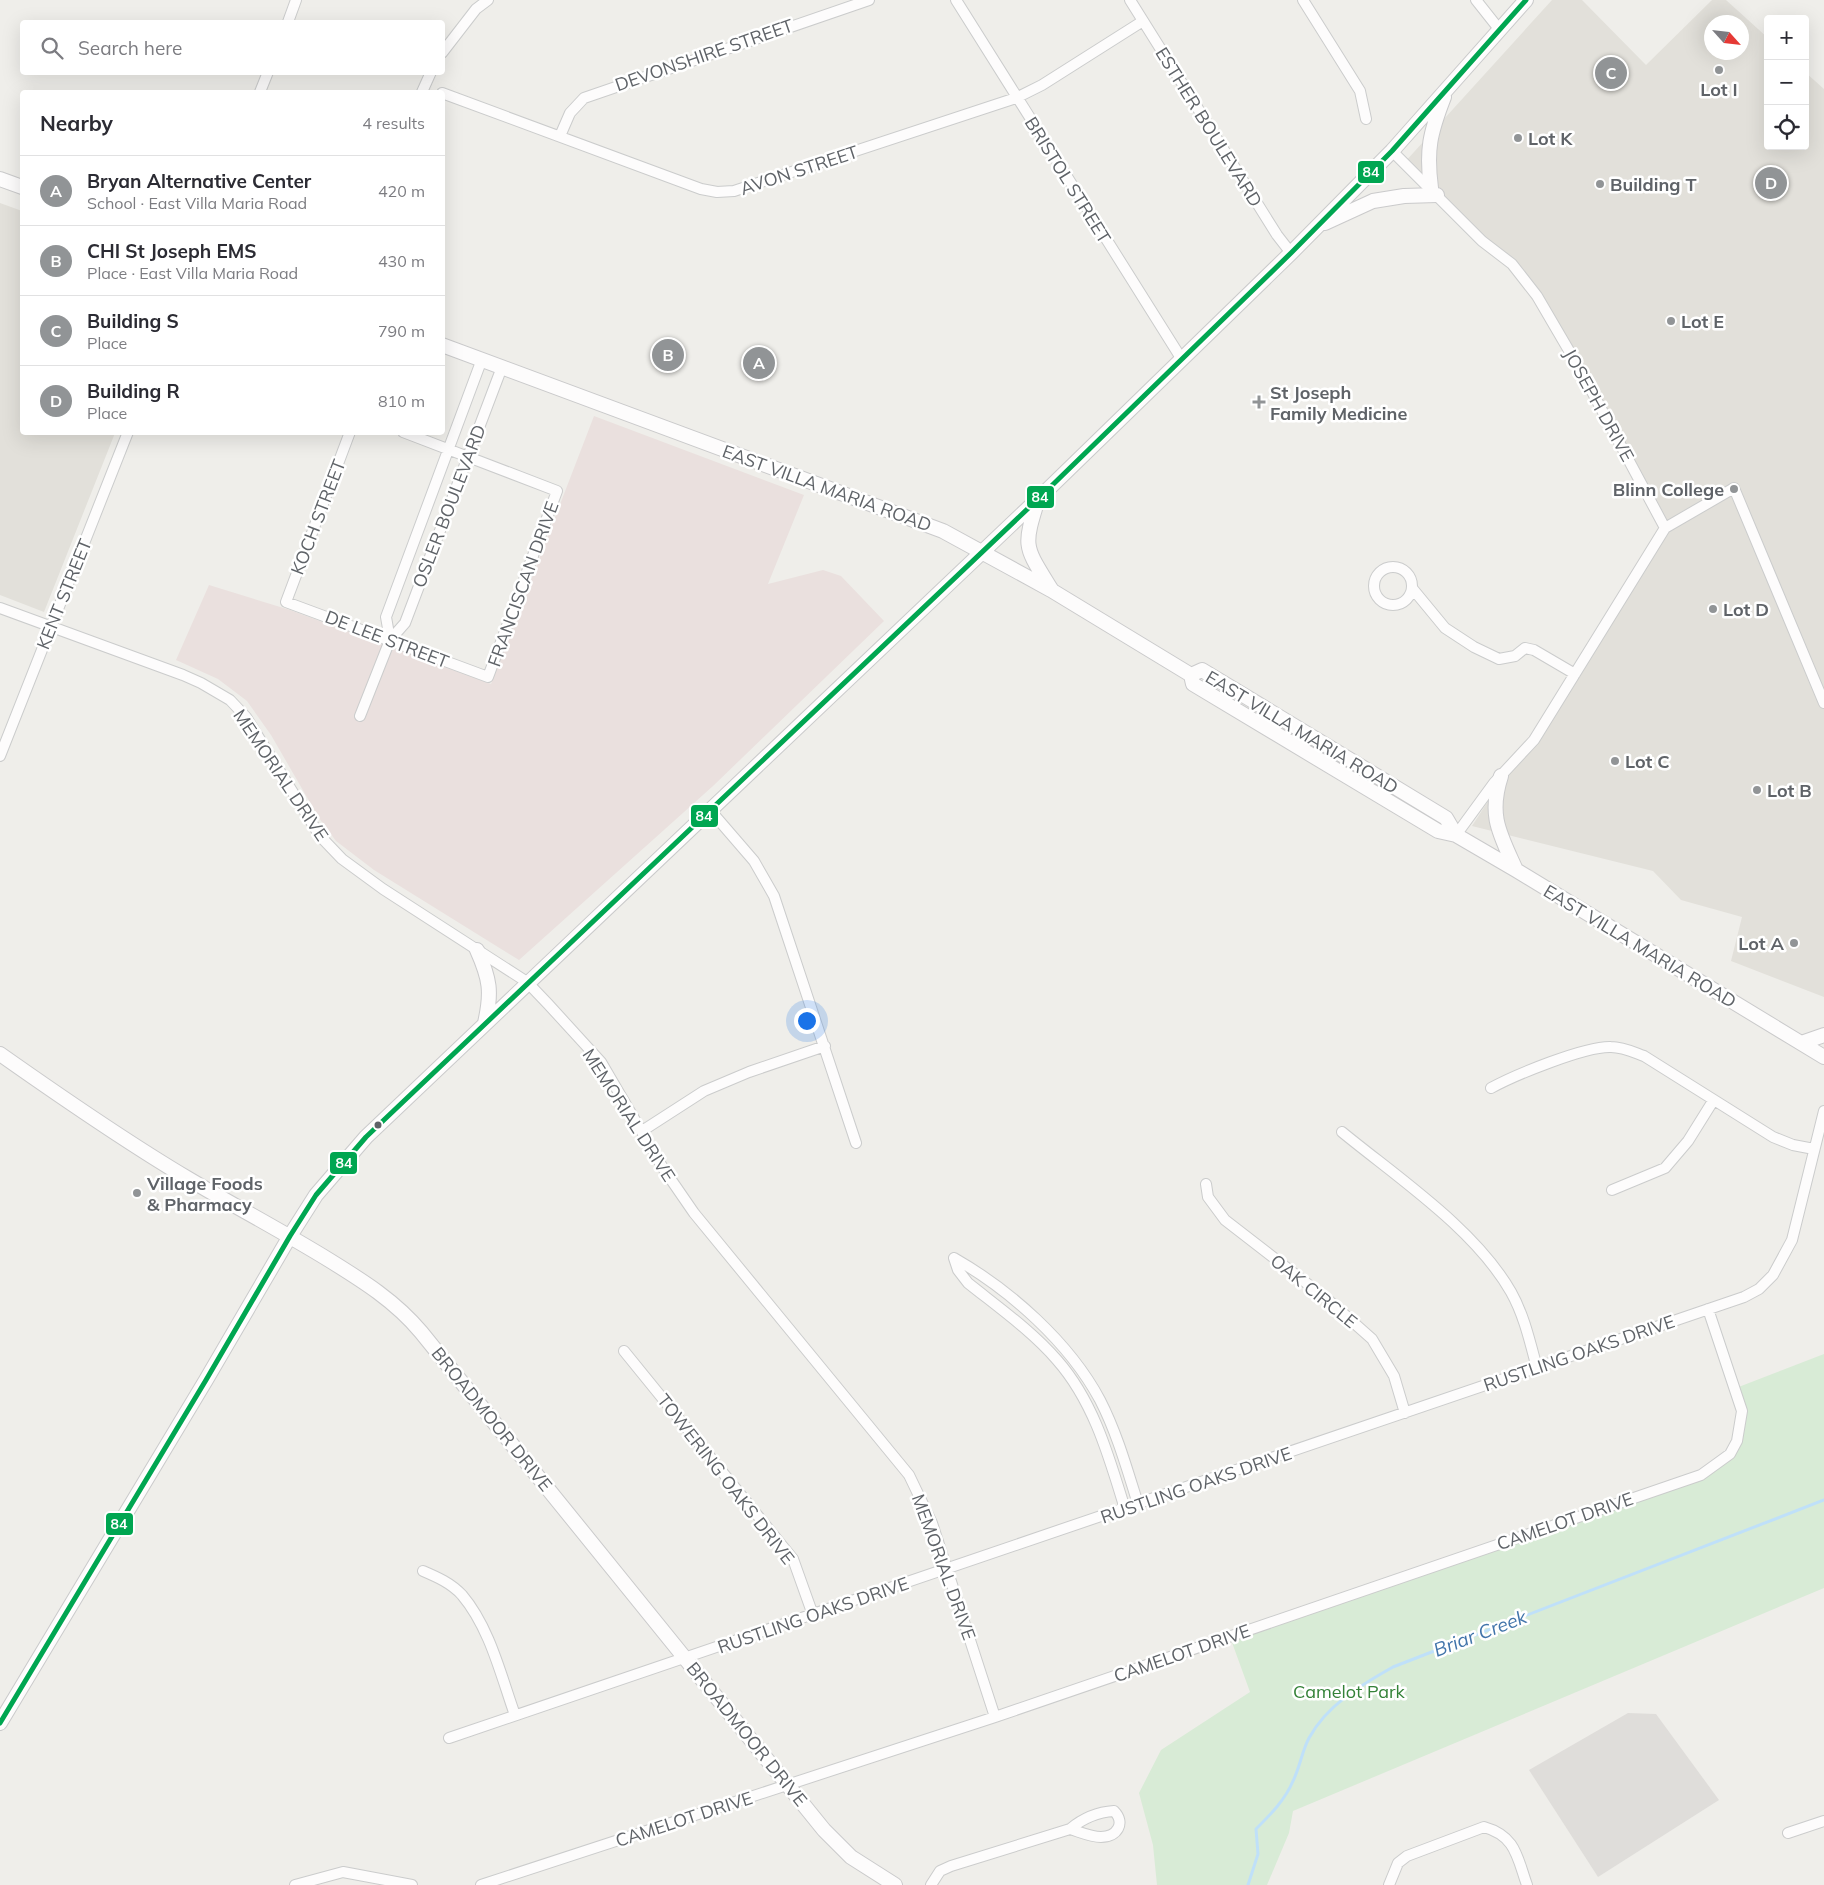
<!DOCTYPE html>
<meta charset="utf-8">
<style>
:root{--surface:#fff;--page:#f2f2f3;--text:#2b2b33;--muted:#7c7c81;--line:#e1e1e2;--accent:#919496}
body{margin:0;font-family:Mulish,sans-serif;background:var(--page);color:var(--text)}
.controls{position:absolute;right:15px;top:15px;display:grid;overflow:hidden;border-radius:5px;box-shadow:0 5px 20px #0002}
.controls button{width:45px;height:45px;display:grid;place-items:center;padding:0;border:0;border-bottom:1px solid var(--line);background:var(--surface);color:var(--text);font:25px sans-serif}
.compass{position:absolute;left:1704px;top:15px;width:45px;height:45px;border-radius:50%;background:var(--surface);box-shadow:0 5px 20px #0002;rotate:117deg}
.you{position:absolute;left:806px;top:1020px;width:18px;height:18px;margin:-12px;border:4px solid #fff;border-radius:50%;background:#1a73e8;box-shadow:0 0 0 8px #1a73e833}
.badge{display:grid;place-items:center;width:32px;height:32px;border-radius:50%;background:var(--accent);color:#fff;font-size:16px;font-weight:700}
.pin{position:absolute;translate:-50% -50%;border:2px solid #fff;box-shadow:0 1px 5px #0006}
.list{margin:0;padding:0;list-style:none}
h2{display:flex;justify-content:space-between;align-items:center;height:65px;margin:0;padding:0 20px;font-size:21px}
h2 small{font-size:16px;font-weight:400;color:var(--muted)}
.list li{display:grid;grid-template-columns:32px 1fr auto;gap:15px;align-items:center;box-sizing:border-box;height:70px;padding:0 20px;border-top:1px solid var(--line)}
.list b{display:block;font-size:19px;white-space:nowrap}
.list p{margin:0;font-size:16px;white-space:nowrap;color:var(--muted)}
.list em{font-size:16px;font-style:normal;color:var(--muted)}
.icon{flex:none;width:28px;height:28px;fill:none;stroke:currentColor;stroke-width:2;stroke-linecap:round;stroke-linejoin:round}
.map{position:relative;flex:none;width:1824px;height:1885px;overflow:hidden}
.search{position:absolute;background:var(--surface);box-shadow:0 5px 20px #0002;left:20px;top:20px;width:425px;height:55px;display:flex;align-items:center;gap:12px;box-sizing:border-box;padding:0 18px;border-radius:5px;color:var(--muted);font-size:19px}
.panel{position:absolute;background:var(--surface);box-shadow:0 5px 20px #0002;left:20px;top:90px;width:425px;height:345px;border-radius:5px}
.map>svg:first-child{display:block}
</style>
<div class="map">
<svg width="1824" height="1885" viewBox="0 0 1824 1885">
<rect width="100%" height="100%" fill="#efeeea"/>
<path fill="#dfddda" d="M1628 1713 1656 1714 1719 1800 1598 1877 1529 1770Z"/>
<path fill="#e2e0da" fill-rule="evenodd" d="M1552 0H1582L1646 65 1712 0H1726L1768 38V146H1805V72L1824 89V997L1731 961 1742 917 1681 900 1653 871 1472 826 1665 528 1537 296 1404 163ZM1712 22H1742V52H1712Z
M0 203 22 211V432L115 433 44 612 0 595Z"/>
<path fill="#eae0de" d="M594 416 804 495 768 584 823 570 841 576 884 621 713 786 519 960 374 870 336 841 319 818 271 735 247 701 218 679 176 660 209 585 290 610 491 684Z"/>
<path fill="#d8ebd6" d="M1824 1354V1588L1293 1811 1289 1833 1267 1885H1157L1153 1845 1139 1793 1161 1750 1250 1692 1230 1637 1719 1464 1741 1425 1736 1388Z"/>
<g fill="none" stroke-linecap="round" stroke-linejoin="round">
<path stroke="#bfe0f9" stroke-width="3" d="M1248 1885 1258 1854 1256 1829C1271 1814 1285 1800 1293 1781 1300 1767 1302 1751 1309 1738 1327 1705 1361 1685 1393 1667L1824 1500"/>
<g stroke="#cbcccc" stroke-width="12">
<path id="street" d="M956 0 1181 358
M1130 0 1277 235 1291 253
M1303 0 1360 91 1366 119
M1476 0 1499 29
M288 22 296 0
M442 53 476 9 488 0
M260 92 268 72
M422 92 431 72
M442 93 701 189 717 192 734 191 1016 98 1042 85 1143 21
M560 136 570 113 584 98 869 0
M1392 151 1482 241 1512 264 1537 296 1582 373 1665 528
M350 432 286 602 488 677 557 491 403 432
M1374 586a19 19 0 1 1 38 0a19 19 0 1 1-38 0Z
M1412 588 1445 628 1474 647 1499 659 1515 656 1525 648 1534 650 1575 674
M0 608 183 675 201 683 230 700 246 717 320 836 342 859 383 889 527 982 548 1004 601 1062 663 1168 694 1213 909 1475 932 1523 995 1717
M390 640 386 617 482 359
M360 716 390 640 405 623 502 367
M0 756 128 432
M710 810 754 861 774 896 856 1143
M1456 835 1494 783 1534 740 1665 528 1734 488 1824 703
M1491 1088C1515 1075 1585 1046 1611 1047 1623 1047 1633 1052 1644 1056L1773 1137 1793 1145 1814 1149
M642 1131 704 1091 749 1072 825 1046
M1342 1132C1398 1178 1475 1229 1511 1292 1524 1315 1530 1342 1537 1368
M1206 1184 1208 1197 1225 1220 1327 1299 1372 1339 1394 1376 1405 1413
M1612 1190 1665 1168 1688 1141 1713 1101
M954 1258C1010 1290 1069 1342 1100 1400 1117 1433 1127 1469 1138 1504
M954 1258 958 1270 968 1283C998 1307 1032 1331 1057 1360 1094 1402 1109 1457 1125 1509
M624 1351 793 1559 813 1615
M423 1571C437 1577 451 1583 462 1595 490 1628 501 1676 515 1715
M449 1738 1744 1297 1759 1289 1773 1275 1792 1240 1824 1111
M1788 1833 1824 1821
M295 1885 343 1872 412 1885
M481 1885 995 1717 1701 1475 1730 1454 1737 1441 1742 1411 1708 1309
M931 1885 940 1871 951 1866 1070 1829C1082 1819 1098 1812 1114 1811 1126 1823 1117 1837 1101 1837 1091 1837 1080 1832 1070 1829
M1389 1885 1398 1863 1407 1856 1484 1827C1516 1836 1517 1857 1527 1885"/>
</g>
<g stroke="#cacacb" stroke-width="16">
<path id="secondary" d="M0 179 22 187
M1431 188C1426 150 1430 133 1444 97
M1325 223 1373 201 1404 196 1437 195
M442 345 943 531 1051 590 1191 675 1193 684 1438 831 1456 835 1516 870 1824 1057
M1038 499C1023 548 1024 545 1051 589
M1191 675 1202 670 1446 818 1456 835
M1501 776C1488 816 1500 834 1516 870
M477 950C490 979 492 992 485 1023
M1801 1043 1824 1035
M0 1054C61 1097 123 1140 187 1178 234 1206 282 1231 329 1260 363 1281 395 1301 421 1332L824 1830 851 1857 895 1885
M0 1723 206 1380 290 1236 316 1195 366 1137 1038 499 1291 253 1392 151 1526 0"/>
</g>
<use href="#street" stroke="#fdfcfc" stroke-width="10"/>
<use href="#secondary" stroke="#fdfcfc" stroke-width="14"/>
<g stroke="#fff" stroke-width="9">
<path id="bus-1" d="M0 1723 206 1380 290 1236 316 1195 366 1137 1038 499 1291 253 1392 151 1526 0"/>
</g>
<use href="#bus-1" stroke="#00a651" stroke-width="5"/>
</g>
<g fill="#919496" stroke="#fff" stroke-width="2">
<circle cx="1719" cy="70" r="5"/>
<circle cx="1518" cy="138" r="5"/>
<circle cx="1600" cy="184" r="5"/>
<circle cx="1671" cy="321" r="5"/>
<path d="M1256.5 394.5h5v5h5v5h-5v5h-5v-5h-5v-5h5z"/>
<circle cx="1734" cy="489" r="5"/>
<circle cx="1713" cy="609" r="5"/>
<circle cx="1615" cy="761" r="5"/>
<circle cx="1757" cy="790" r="5"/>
<circle cx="1794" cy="943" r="5"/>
<circle cx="137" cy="1193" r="5"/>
</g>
<circle fill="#5f6368" stroke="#fff" stroke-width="2" cx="378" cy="1125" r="4.5"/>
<g text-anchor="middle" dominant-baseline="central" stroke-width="5" stroke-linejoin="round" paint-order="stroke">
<g font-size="18" fill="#5f6368" stroke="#fff">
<text transform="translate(704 55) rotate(-19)">DEVONSHIRE STREET</text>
<text transform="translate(1209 127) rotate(58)">ESTHER BOULEVARD</text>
<text transform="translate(799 170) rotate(-18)">AVON STREET</text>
<text transform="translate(1068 180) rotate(58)">BRISTOL STREET</text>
<text transform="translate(1599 405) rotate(61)">JOSEPH DRIVE</text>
<text transform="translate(827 488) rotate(20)">EAST VILLA MARIA ROAD</text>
<text transform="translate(449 506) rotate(-69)">OSLER BOULEVARD</text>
<text transform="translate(318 517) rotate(-69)">KOCH STREET</text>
<text transform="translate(523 584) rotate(-70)">FRANCISCAN DRIVE</text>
<text transform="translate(64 594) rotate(-68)">KENT STREET</text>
<text transform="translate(387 639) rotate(21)">DE LEE STREET</text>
<text transform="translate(1302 732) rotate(31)">EAST VILLA MARIA ROAD</text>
<text transform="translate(281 775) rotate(56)">MEMORIAL DRIVE</text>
<text transform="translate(1640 946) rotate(31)">EAST VILLA MARIA ROAD</text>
<text transform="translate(629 1115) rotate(57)">MEMORIAL DRIVE</text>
<text transform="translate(1314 1291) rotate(39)">OAK CIRCLE</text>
<text transform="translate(1579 1353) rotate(-19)">RUSTLING OAKS DRIVE</text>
<text transform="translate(492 1419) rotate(51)">BROADMOOR DRIVE</text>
<text transform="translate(726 1479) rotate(52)">TOWERING OAKS DRIVE</text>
<text transform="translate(1196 1485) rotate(-19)">RUSTLING OAKS DRIVE</text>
<text transform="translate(1565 1521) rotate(-19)">CAMELOT DRIVE</text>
<text transform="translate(944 1567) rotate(70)">MEMORIAL DRIVE</text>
<text transform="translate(813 1615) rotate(-19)">RUSTLING OAKS DRIVE</text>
<text transform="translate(1182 1653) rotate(-19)">CAMELOT DRIVE</text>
<text transform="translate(747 1734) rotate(51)">BROADMOOR DRIVE</text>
<text transform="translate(684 1819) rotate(-18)">CAMELOT DRIVE</text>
</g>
<g font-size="18" font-weight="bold" fill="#5f6368" stroke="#fff" text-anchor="start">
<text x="1719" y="89" text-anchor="middle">Lot I</text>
<text x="1528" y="138">Lot K</text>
<text x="1610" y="184">Building T</text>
<text x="1681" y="321">Lot E</text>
<text x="1270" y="392">St Joseph<tspan x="1270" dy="21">Family Medicine</tspan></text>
<text x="1724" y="489" text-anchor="end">Blinn College</text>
<text x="1723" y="609">Lot D</text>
<text x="1625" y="761">Lot C</text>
<text x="1767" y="790">Lot B</text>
<text x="1784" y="943" text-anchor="end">Lot A</text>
<text x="147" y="1183">Village Foods<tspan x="147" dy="21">&amp; Pharmacy</tspan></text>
</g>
<g font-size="18" fill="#348238" stroke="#fff">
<text x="1349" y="1691">Camelot Park</text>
</g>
<g font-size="19" font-style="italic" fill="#4174aa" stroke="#fff">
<text transform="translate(1480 1633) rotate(-21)">Briar Creek</text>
</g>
</g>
<g stroke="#fff" stroke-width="2">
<rect x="1357" y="160" width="28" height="24" rx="5" fill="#00a651"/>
<rect x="1026" y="485" width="29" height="24" rx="5" fill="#00a651"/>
<rect x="690" y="804" width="29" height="24" rx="5" fill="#00a651"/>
<rect x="329" y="1151" width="29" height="24" rx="5" fill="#00a651"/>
<rect x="105" y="1512" width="29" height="24" rx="5" fill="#00a651"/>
</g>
<g font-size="14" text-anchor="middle" font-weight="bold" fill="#fff">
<text x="1371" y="177">84</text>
<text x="1040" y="502">84</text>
<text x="704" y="821">84</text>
<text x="344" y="1168">84</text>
<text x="119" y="1529">84</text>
</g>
</svg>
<div class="controls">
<button>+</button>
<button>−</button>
<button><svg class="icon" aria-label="locate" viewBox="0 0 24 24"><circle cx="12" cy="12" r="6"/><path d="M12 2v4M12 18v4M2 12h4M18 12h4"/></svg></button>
</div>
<svg class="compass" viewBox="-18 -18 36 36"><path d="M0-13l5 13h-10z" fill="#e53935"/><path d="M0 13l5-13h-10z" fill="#7c7c81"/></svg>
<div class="you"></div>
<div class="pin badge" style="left:759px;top:363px">A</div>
<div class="pin badge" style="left:668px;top:355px">B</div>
<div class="pin badge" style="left:1611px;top:73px">C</div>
<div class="pin badge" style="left:1771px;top:183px">D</div>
<div class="search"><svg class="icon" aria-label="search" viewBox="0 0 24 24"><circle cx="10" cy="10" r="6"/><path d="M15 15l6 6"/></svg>Search here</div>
<section class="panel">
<h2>Nearby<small>4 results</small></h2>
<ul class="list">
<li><span class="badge">A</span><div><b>Bryan Alternative Center</b><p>School · East Villa Maria Road</p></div><em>420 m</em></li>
<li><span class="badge">B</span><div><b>CHI St Joseph EMS</b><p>Place · East Villa Maria Road</p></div><em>430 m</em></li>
<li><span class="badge">C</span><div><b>Building S</b><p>Place</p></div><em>790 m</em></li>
<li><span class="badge">D</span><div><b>Building R</b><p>Place</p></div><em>810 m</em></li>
</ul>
</section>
</div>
